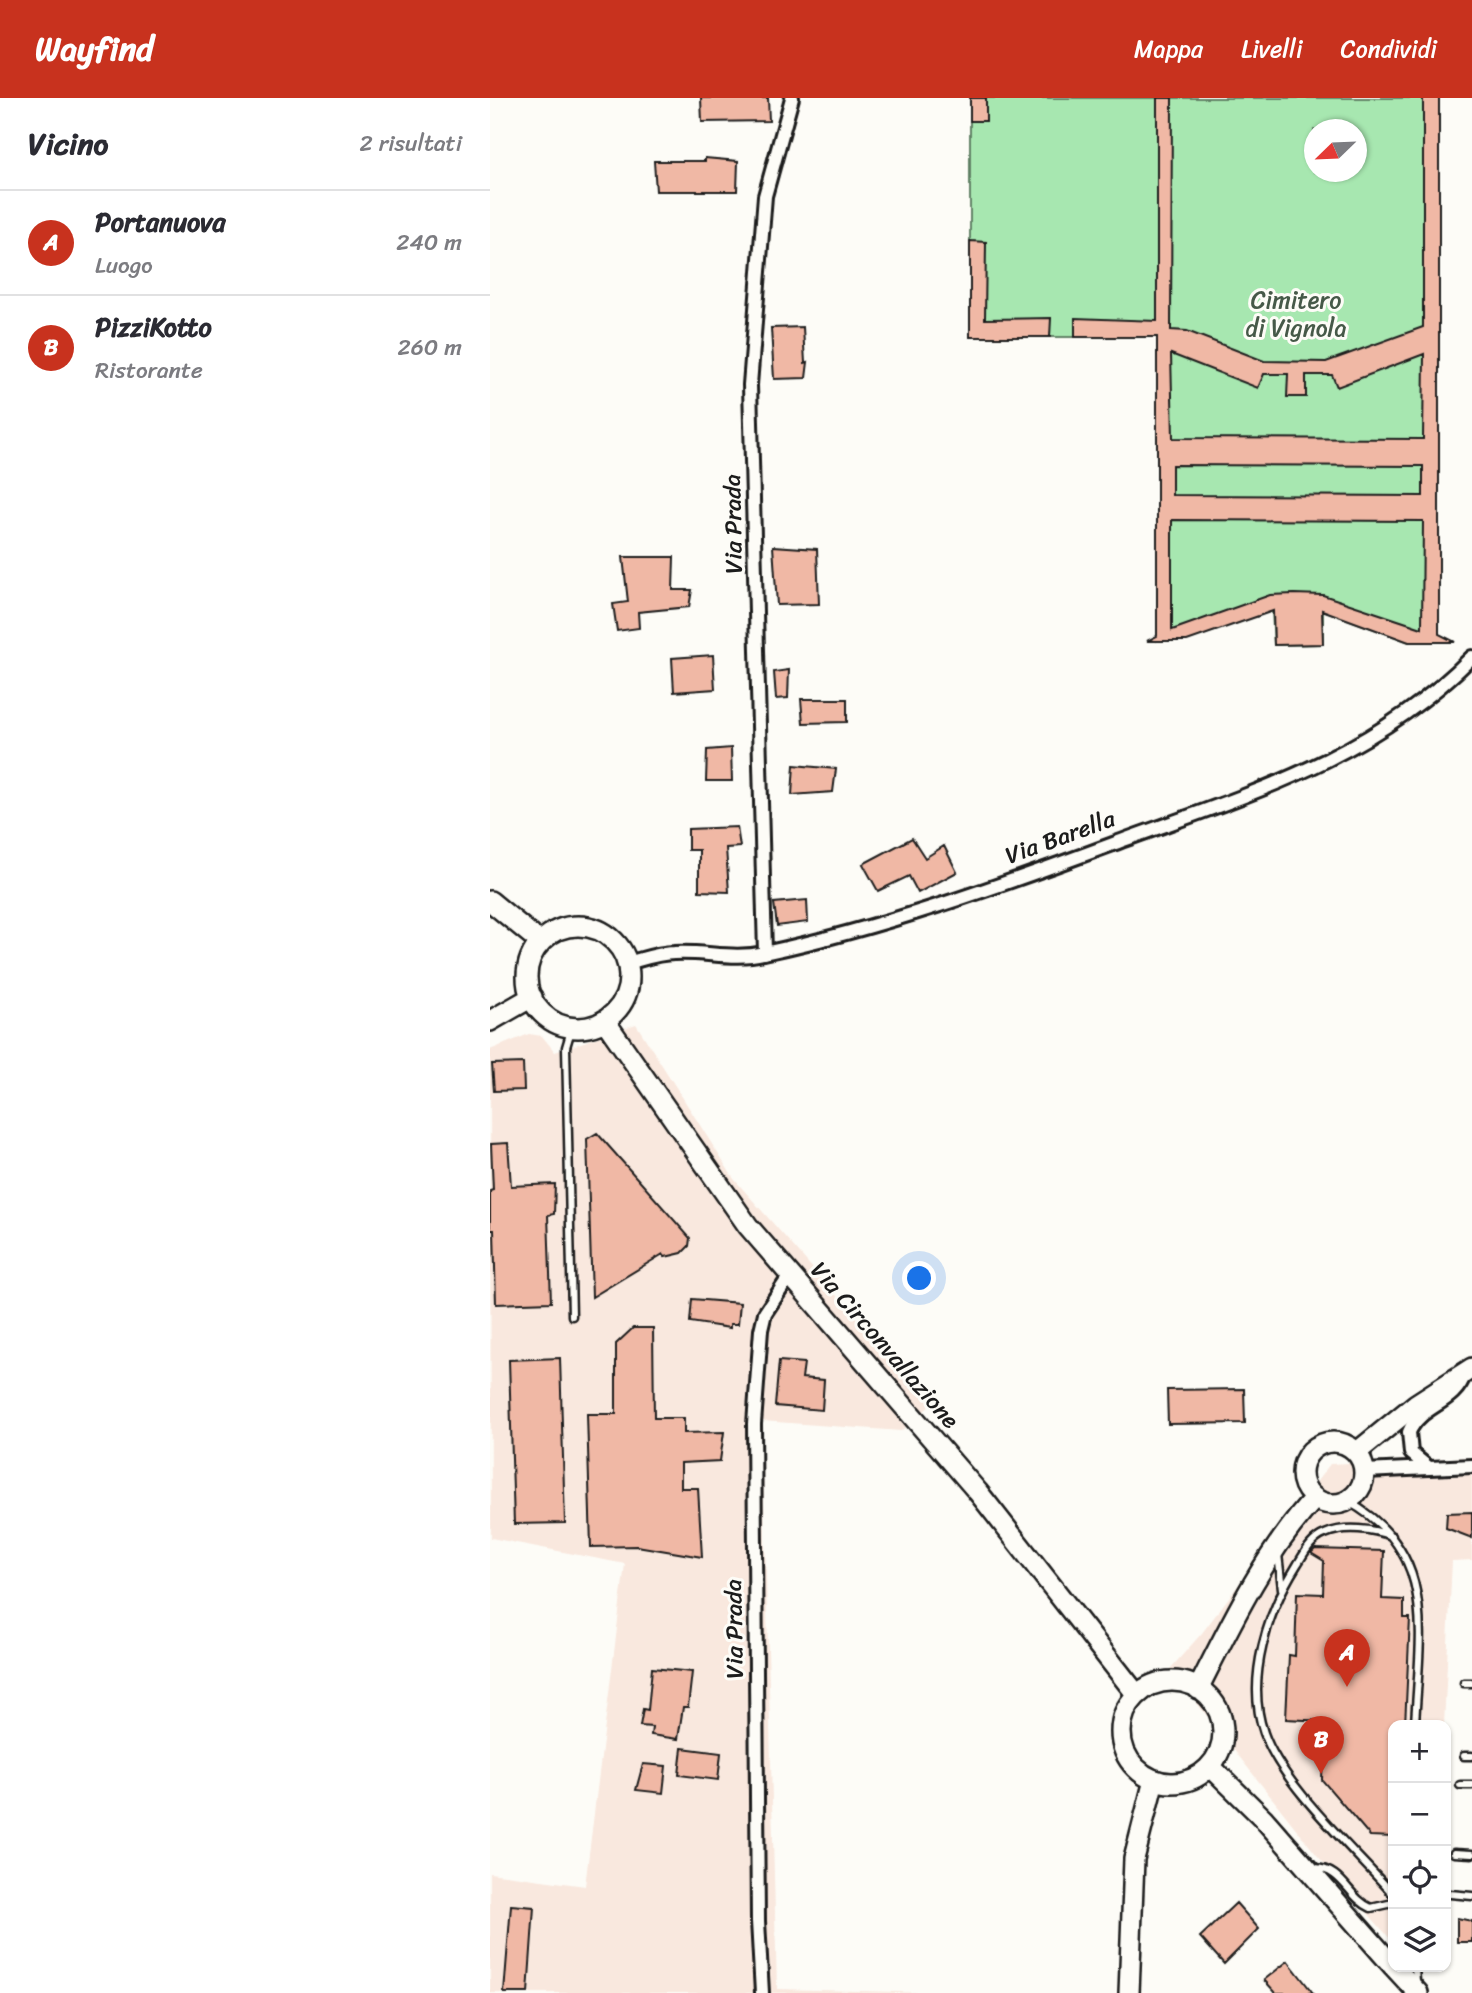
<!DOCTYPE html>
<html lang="it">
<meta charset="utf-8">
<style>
:root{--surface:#fff;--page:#f2f2f3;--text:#2b2b33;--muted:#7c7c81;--line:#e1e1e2;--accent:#c8321e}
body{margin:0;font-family:Sriracha,sans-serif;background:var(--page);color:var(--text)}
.controls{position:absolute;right:21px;bottom:21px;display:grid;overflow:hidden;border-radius:14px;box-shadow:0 2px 5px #0004}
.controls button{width:63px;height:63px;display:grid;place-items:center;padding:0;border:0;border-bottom:2px solid var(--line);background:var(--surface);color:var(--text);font:35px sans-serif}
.compass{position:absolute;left:814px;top:21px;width:63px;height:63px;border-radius:50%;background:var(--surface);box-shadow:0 2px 5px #0004;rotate:247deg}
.you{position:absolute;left:430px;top:1181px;width:24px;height:24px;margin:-18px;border:5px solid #fff;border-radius:50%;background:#1a73e8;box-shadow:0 0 0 10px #1a73e833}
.badge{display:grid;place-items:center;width:46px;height:46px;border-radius:50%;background:var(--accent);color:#fff;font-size:23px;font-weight:700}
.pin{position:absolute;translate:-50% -58px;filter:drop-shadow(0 2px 4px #0008)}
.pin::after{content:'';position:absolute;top:37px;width:24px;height:21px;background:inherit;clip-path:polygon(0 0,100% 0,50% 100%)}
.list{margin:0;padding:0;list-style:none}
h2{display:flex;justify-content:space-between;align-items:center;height:91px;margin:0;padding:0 28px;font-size:30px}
h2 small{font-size:23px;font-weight:400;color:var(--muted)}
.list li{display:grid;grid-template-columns:46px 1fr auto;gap:21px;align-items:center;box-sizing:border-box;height:105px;padding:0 28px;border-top:2px solid var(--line)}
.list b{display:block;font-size:26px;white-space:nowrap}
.list p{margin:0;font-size:23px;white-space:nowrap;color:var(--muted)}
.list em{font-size:23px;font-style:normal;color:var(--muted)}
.icon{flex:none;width:38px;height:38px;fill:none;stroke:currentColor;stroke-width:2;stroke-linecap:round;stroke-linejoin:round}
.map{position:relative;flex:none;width:982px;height:1895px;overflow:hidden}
header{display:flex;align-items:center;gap:42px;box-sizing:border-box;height:98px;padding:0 35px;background:var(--accent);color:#fff}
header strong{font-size:33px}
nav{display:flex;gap:38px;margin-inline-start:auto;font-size:24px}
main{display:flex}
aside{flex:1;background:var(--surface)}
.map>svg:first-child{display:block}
</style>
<header>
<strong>Wayfind</strong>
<nav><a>Mappa</a><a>Livelli</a><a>Condividi</a></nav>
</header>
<main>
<aside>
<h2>Vicino<small>2 risultati</small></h2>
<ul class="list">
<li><span class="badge">A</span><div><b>Portanuova</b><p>Luogo</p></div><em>240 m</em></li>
<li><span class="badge">B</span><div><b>PizziKotto</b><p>Ristorante</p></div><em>260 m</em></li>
</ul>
</aside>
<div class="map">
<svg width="982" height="1895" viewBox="0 0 982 1895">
<rect width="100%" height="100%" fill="#fdfcf7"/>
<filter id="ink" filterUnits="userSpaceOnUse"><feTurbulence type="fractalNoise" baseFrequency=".0143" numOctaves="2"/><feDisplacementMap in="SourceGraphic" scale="14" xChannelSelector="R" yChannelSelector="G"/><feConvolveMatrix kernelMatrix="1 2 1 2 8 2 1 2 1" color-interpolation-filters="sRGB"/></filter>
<g filter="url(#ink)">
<path fill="#f9e8de" d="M146 926 244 1081 442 1306 411 1333 272 1323 287 1891 446 1895H0V1775L95 1788 135 1466 1 1440 0 952 39 936 52 938 65 954Z
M982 1359V1462L962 1463 954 1627H903V1844L826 1756 680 1571 712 1535 840 1366Z"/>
<path fill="#a7e7b0" stroke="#628266" stroke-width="2" fill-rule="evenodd" d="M480 0H949V544H919L833 512V546L784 547 782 513 667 543V239H480ZM824 32H866V74H824Z"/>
<path fill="#f0b8a5" stroke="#1c1c1c" stroke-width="2" fill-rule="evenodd" d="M211 0H278L279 23 212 24Z
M480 0H496V23H480Z
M667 0H682L681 232 697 233 774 263 836 264 933 229V0H949V536L965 544H919L832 512 833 546 784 547 783 513 697 543H657L667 538V239H585V220L667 223ZM681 256 768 290 774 276H798L797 299H816V277H842L847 289 934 256 933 341 683 340ZM682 367 933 368V398L682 397ZM682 422 933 423 932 530 833 497 804 496 780 497 682 532Z
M215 60 248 63 247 93H166L164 63H215Z
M480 143 496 144 495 221 561 220 560 239H480Z
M313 229 315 265 318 264 316 280 284 281 281 230Z
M283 448 327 451 329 506 287 507Z
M133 459H184L183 492H202L199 509 148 514 149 530 127 533 123 506 138 504Z
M223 557 225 591 184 594 182 560Z
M299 572 298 600 286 601 284 574Z
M311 601H357V624L313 625Z
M241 650 242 683H216L217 652Z
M304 667 346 671 343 694 302 697Z
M247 729 250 749 236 750 239 794 209 793V752H198V731Z
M422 740 435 760 454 748 467 774 428 795 419 778 388 793 373 766Z
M317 802 318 824 287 828 284 805Z
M33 965 34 992 4 993 2 966Z
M107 1035 200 1140 199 1148 192 1155 175 1159 173 1156 102 1199 97 1041Z
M18 1045 21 1088 65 1086 64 1116 58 1117 61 1204 6 1206 4 1132H0V1093L3 1092 1 1046Z
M202 1201 250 1205 248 1226H240V1230L200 1224Z
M143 1230H163L164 1320H194V1335L234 1334 230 1363 191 1365V1390H208L212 1459 147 1448 101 1449 97 1316H126V1246Z
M70 1260 75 1425 24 1426 19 1262Z
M289 1263 314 1265 312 1280 334 1282 332 1312 285 1308Z
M754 1291 755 1325 678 1326 677 1292Z
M982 1414V1440L956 1430 957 1415Z
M825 1451 894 1453 892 1501 914 1502V1520H920L915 1627H903V1739L880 1738 832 1682 834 1623 796 1621 799 1557 805 1558 807 1495 833 1496 834 1463 821 1455Z
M162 1570 202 1574 198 1609H193L188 1641 161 1637 162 1629 150 1628 153 1611 158 1612Z
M192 1650 231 1655 228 1682 189 1677Z
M153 1666 176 1668 173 1695 146 1692Z
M746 1805 769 1831 734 1866 710 1839Z
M21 1807 44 1809 38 1895H14Z
M967 1820 982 1823V1844H967Z
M798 1863 823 1895H786L774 1882Z"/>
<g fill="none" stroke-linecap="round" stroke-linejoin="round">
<g stroke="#1c1c1c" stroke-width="11">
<path id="lane" d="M82 929 76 949 82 1218
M857 1403C950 1454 929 1537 925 1627
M902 1438C883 1431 855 1427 835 1436 821 1441 814 1456 807 1467 778 1513 755 1581 774 1635 792 1687 865 1753 903 1796
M788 1456 792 1491
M974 1585H982
M974 1658H982
M970 1687H982
M964 1755 982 1756
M824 1770C853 1770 858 1800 881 1810L903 1805
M960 1796 982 1798
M925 1869 926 1884"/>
</g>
<g stroke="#1c1c1c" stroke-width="18">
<path id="street" d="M275 855 260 287 275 98 302 0
M138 865C153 861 168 855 184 855 215 853 243 862 274 855 392 830 510 788 623 746 756 697 880 662 982 559
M939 1370 921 1355 919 1334C931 1306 965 1307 975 1275
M875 1373 982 1368
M272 1895 268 1823 264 1326 271 1232 275 1215 301 1176"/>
</g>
<g stroke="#1c1c1c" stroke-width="24">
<path id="secondary" d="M0 803 50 844
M37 879a51 51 0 1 1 102 0a51 51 0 1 1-102 0Z
M0 923 42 899
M115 923 258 1128 488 1394 647 1597
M812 1375a31 31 0 1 1 62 0a31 31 0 1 1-62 0Z
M867 1354 926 1306 982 1270
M631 1634a51 51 0 1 1 102 0a51 51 0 1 1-102 0Z
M708 1591C741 1525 775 1454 825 1400
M720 1668 773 1720 903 1868
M904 1869 928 1895
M639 1895 644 1761 664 1682"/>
</g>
<use href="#lane" stroke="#fdfcf7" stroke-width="6"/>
<use href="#street" stroke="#fdfcf7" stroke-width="12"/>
<use href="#secondary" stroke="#fdfcf7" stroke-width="19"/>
</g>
</g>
<g text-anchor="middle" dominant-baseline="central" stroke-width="6" stroke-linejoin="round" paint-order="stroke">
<g font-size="24" fill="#465948" stroke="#fdfcf7">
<text x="806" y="202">Cimitero<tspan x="806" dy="28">di Vignola</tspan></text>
</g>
<g font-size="24" fill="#1c1c1c" stroke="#fdfcf7">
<text transform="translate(243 426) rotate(-91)">Via Prada</text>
<text transform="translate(570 739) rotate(-20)">Via Barella</text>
<text transform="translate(395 1247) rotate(49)">Via Circonvallazione</text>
<text transform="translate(244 1531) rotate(-91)">Via Prada</text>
</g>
</g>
</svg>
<div class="controls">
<button>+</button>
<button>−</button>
<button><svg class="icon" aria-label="locate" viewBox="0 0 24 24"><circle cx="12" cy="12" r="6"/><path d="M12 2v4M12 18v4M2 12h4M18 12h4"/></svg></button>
<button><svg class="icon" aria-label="layers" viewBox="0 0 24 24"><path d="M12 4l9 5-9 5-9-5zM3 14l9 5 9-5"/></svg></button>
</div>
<svg class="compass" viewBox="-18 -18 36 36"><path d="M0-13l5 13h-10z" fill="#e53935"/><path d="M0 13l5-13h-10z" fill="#7c7c81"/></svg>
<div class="you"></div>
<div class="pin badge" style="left:857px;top:1589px">A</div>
<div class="pin badge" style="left:831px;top:1676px">B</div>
</div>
</main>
